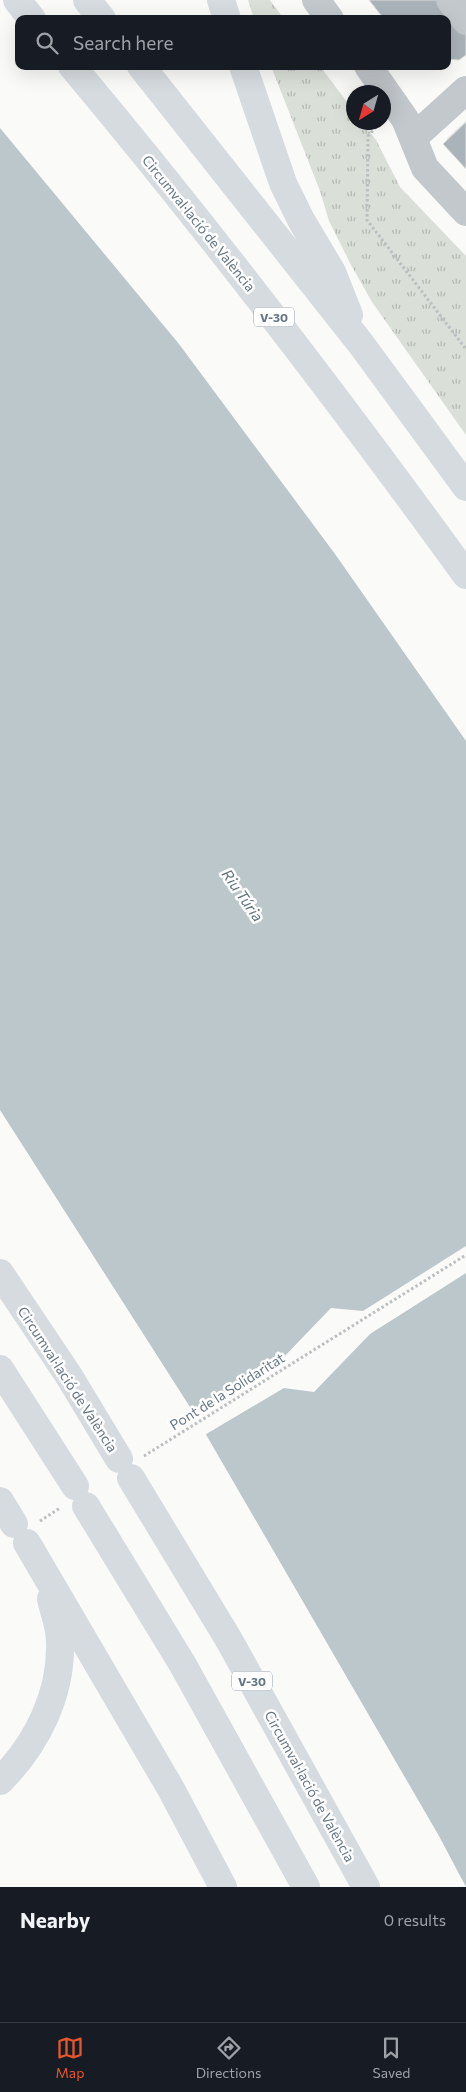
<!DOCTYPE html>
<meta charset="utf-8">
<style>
:root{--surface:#171b24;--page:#20242c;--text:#f1f3f6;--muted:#9ea1a6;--line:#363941;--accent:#e4572e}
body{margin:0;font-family:Commissioner,sans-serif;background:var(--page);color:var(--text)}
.compass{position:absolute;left:346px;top:85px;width:45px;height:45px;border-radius:50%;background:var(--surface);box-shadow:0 5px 20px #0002;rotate:217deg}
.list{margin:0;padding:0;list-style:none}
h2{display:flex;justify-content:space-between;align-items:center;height:65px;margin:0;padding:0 20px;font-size:21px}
h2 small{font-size:16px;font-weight:400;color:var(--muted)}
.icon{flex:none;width:28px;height:28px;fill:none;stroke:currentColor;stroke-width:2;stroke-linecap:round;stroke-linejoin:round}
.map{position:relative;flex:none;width:466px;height:1887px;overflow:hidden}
.search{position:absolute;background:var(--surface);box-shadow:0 5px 20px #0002;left:15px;right:15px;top:15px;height:55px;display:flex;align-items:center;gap:12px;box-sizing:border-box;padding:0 18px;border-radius:10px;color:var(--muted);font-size:19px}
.sheet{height:135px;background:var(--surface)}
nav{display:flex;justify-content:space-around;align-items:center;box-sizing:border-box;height:70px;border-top:1px solid var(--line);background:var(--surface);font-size:14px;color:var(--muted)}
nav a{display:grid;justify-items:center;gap:2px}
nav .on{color:var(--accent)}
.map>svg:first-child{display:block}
</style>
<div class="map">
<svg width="466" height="1887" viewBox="0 0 466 1887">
<defs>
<pattern id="grass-tufts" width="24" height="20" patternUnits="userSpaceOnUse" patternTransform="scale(1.25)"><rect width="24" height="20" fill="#dadfd7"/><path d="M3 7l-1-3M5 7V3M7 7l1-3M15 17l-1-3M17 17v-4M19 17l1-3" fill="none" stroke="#b4b9b4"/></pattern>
<filter id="shadow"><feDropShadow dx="4.5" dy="-4.5" stdDeviation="0" flood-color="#0004"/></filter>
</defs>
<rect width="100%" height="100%" fill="#fafaf8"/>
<path fill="url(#grass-tufts)" d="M248 0H270L284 19H254Z
M271 66H320L353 110 354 122 363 123 376 140 400 187 466 256V435L372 302 351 265 329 221 320 191Z"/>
<path fill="#bbc7cb" d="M0 128 179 344 335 554 466 741V1887L439 1836 190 1407 0 1110Z"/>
<path fill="#fafaf8" d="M466 1246V1273L370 1334 314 1392 284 1388 203 1436 191 1415 280 1361 331 1308 363 1311Z"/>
<path fill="#aab3b9" stroke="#dcdcda" filter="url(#shadow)" d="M369 0H450L466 21V55L459 60 447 59V19H384Z
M466 122V169L443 144Z"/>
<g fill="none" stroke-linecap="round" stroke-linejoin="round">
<path stroke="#bbbfc2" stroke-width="3" stroke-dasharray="2.5 2.5" stroke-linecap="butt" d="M376 127 368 136 367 220 466 349
M144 1456 466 1255
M40 1521 60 1508"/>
<path stroke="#c3c8cc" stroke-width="28" d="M316 0 330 19
M450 0 466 21
M368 66 405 119 425 168 466 212
M413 138 466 90"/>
<path stroke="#d6dbdf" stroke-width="28" d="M17 0 32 19
M87 0 102 19
M221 0 227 19
M72 66C210 231 340 401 466 575
M141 66 361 344 466 487
M243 66 283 183 301 220 332 272 349 315
M0 1273 69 1376 119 1459
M0 1369 75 1486
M131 1478 229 1640 366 1887
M0 1501 14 1524
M86 1506 183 1665 306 1887
M27 1543 171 1789 223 1887
M0 1781C37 1744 62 1694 60 1641 60 1627 54 1612 51 1599"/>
</g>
<g text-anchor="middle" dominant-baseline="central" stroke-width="5" stroke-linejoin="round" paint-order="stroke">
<g fill="#fff" stroke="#939fa8" stroke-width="1">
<rect x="254" y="307.5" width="40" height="19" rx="4"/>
<rect x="232" y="1671.5" width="40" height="19" rx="4"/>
</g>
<g font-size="12" font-weight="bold" fill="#657683">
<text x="274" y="317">V-30</text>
<text x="252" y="1681">V-30</text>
</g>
<g font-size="14" fill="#657683" stroke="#fff">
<text transform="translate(199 223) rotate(51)">Circumval·lació de València</text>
<text transform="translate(68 1379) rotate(57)">Circumval·lació de València</text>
<text transform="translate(227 1391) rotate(-32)">Pont de la Solidaritat</text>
<text transform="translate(310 1786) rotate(61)">Circumval·lació de València</text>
</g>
<g font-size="15" font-style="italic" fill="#60757c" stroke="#fff">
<text transform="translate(243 895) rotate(55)">Riu Túria</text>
</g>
</g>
</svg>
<svg class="compass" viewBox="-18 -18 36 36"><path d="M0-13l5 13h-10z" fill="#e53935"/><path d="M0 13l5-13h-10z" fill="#9ea1a6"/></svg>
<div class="search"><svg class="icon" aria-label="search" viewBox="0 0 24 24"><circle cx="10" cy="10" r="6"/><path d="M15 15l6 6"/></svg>Search here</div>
</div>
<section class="sheet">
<h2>Nearby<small>0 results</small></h2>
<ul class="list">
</ul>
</section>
<nav>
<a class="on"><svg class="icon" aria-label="map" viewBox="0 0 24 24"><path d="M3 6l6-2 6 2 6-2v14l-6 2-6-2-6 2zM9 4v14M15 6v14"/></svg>Map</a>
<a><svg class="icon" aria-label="directions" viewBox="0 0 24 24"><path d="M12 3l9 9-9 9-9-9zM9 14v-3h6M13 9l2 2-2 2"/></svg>Directions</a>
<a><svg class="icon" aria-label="saved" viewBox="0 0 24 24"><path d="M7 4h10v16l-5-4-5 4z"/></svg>Saved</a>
</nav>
